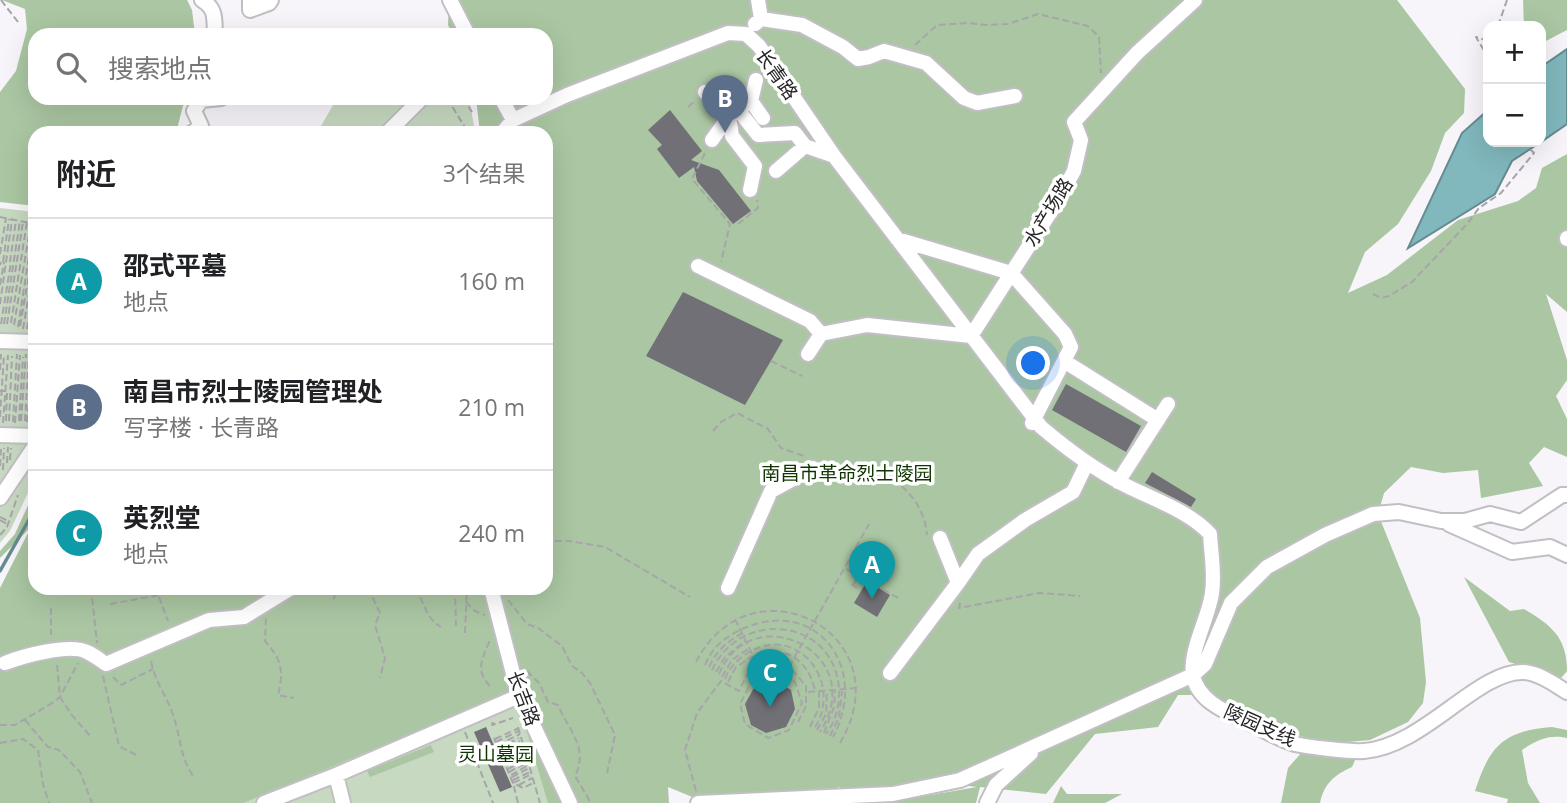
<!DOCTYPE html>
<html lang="zh">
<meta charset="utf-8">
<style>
:root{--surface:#fff;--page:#f6f6f6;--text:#202124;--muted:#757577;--line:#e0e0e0;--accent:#111827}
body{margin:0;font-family:"Open Sans","Noto Sans SC",sans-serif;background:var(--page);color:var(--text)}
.controls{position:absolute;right:21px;top:21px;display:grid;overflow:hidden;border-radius:14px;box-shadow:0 7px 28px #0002}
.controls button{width:63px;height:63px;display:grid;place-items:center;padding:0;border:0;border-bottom:2px solid var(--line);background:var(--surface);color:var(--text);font:35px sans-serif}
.you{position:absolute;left:1034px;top:364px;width:24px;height:24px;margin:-18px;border:5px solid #fff;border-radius:50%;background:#1a73e8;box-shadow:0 0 0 10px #1a73e833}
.badge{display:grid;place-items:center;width:46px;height:46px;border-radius:50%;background:var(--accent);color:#fff;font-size:23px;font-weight:700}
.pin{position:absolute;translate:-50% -58px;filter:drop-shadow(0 2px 4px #0008)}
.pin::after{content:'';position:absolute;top:37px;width:24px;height:21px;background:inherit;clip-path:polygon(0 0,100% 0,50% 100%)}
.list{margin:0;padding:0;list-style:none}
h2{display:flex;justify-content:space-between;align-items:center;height:91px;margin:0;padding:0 28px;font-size:30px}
h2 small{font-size:23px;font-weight:400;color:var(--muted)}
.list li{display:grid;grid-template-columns:46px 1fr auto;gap:21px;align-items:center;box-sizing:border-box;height:126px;padding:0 28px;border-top:2px solid var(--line)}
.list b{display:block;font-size:26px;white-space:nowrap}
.list p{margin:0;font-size:23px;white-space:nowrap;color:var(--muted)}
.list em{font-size:23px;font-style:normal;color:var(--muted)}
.icon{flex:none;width:38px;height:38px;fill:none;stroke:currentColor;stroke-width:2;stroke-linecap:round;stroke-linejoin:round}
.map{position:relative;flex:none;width:1567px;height:803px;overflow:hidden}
.search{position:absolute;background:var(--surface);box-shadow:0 7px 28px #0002;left:28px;top:28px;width:525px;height:77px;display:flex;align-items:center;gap:18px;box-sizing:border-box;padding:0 24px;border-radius:21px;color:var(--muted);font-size:26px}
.panel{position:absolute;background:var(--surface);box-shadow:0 7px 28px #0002;left:28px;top:126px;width:525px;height:469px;border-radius:21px}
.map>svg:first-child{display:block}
</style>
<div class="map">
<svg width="1567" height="803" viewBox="0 0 1567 803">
<rect width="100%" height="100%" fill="#f7f4fa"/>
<path fill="#c7d9c1" d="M337 98H469L475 131 472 133H317Z
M0 208 35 212V478L10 531 0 543Z
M522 690 577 803H239Z"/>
<path fill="#aac6a2" d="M2 0H187L192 10 195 35H35V98H185L176 133H35V206L0 202V92L16 71 27 29 25 9Z
M449 0H1397L1465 89 1464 113 1445 133 1431 171 1398 224 1365 252 1348 293 1387 275 1458 220 1518 201 1536 188 1542 168 1567 154V312L1546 294 1567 360V380L1556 396 1567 419V457L1544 447 1529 463 1543 486 1481 498 1478 470 1443 473 1411 467 1384 493 1378 514 1420 618 1426 682 1423 703 1408 722 1370 740 1325 744 1238 715 1198 695H1178L1158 727 1095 734 1046 794 980 787 976 803H884L977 787 953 784 856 803H843L840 787 814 794 707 803 668 787 669 803H548L521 712 499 698 243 803H0V588L28 533 35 529V588H546V133H480L476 98H546V35H453L448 25Z
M1523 0H1567V30L1544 42 1541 39V26H1524Z
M35 490V523L0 558V551L15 534Z
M1464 577 1510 611 1524 609C1551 625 1567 637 1567 671L1561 678 1509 662Z
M1552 727 1567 730V738C1549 734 1537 740 1522 750L1528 783 1540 803H1507L1508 799 1475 791C1490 745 1504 731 1552 727Z
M431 745 434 752 370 777 367 771Z
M1302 752 1356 758 1352 767C1334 775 1324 784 1320 803H1281L1288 768Z
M1061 786 1067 794H1122L1105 803H1053Z"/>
<path fill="#81b8bd" stroke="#658c90" stroke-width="2" d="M1567 49V124L1541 142V67Z
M1488 110V142H1541L1512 161 1495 194 1408 248 1462 133Z"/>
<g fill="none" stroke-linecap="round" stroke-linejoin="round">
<path stroke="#658c90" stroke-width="3.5" d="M0 571 35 509"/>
</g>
<path fill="#717076" d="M670 110 702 151 691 160 719 170 751 211 733 224 697 181 694 167 679 178 657 149 662 145 648 130Z
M683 292 783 340 745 405 646 356Z
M1066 384 1141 426 1126 452 1052 410Z
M1152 472 1196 499 1191 507 1145 483Z
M867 581 890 595 877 617 854 603Z
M774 680 791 690 795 709 786 727 766 733 751 725 745 704 755 686Z
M486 727 512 787 500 792 474 732Z"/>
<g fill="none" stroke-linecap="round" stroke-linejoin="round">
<g stroke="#c2bfc4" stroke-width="18">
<path id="minor" d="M202 0C217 9 214 20 215 35
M250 0V10L269 3 271 0
M450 0 468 35
M761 19 802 25 843 47 858 59 869 57 884 51 926 63 964 98 977 103 1015 96
M755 24 761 19 758 0
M705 92 751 101 763 118
M501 98 513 120
M739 111 758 135 795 133 805 146 834 156
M192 133 201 126 194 111 201 100 221 98
M387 133 422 98
M502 133 513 120 567 95 728 33 746 34 759 46 834 156 1041 427C1067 449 1092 468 1121 483 1151 499 1188 510 1210 534 1211 553 1215 574 1212 593 1209 617 1189 651 1193 675 1197 699 1223 711 1242 719 1259 727 1277 739 1295 744 1308 747 1350 752 1364 751 1423 747 1478 670 1524 672 1539 673 1554 684 1567 692
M712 140 729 116
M776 171 805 146
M750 190 755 166 732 136 729 116 751 101 756 80
M1567 238V239
M897 239 1011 273 1065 334 1071 347 1032 423
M698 266 810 321 821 334
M971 336 1057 202 1074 171 1081 140 1074 122 1137 53 1195 0
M0 341 35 342
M808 354 821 334 867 325 971 336
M1064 361 1158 420
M0 435 35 436
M1118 482 1168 404
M0 498 35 446
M1449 524 1512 552 1550 547 1567 555
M958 583 978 554 1025 520 1073 492 1087 463
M491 588 518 693 570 803
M728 588 771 491 813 468
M5 663C23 656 70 643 87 652 94 655 100 660 106 664L209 620 244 617 291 588
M890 673 958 583 940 538
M336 775 343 803
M264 803 336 775 519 696
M698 803 893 794 960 780 1193 675 1205 664 1231 603 1267 567 1325 535 1373 514 1399 512 1441 521H1465L1490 514 1521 522 1562 495H1567
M987 803 996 785 1031 753"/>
</g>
<path stroke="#a7a5a9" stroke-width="2" stroke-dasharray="7 3.5" stroke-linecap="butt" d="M1 0 18 22
M1498 26 1507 0
M1488 41 1476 37 1488 57
M915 45 937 25 968 23 985 25 1008 24 1038 14 1088 26 1099 37 1101 73
M447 98 466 129
M463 98 472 112
M1488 101 1485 104 1488 108
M688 107 695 101
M705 153 692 179 730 224 721 262
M0 217 35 224
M738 224 758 208 757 200
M0 254 6 218
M3 262 9 219
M10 262 16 220
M32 264 35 244
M0 265 1 262
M0 285 4 262
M1373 294 1381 298 1389 296 1412 282 1467 224 1479 208 1501 193 1534 153 1523 142
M0 304 12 220
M11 323 27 222
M1 324 11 262
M4 324 20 221
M7 324 23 222
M14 325 31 223
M20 326 31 264
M35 326V324
M18 327 34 224
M31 327 35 301
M23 329 34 264
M27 329 35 279
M771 361 802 376
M0 370 1 354
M0 391H6
M0 417 4 355
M6 421 7 392
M9 421 12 356
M19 421 23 357
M21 421 26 354
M25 421 29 354
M13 422 17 354
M27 422 33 354
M3 423 8 355
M15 423 20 355
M31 423 35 361
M34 423 35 407
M713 431 721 422 737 413 768 429 781 448 807 457
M10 460 11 448
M7 463 8 447
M0 466 1 449
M3 470 4 448
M823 478C833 474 844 469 855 469 892 469 924 498 927 535
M893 478 897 471
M0 517 8 521
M0 520 7 524
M0 535 7 527 18 495
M546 544 548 541H569L605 547 690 597
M846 569 900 599
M851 584 859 589
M853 585 858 577
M91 588 97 643
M245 588 247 598
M306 588V589
M368 588 380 613 375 625 385 658 380 678
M415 588C425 602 425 618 441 627
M455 588 456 626
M445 591V588
M159 597 168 621
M334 599 336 588
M508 600 527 624 538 628 562 646 572 666 582 673 590 683 615 735 607 773
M466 602 475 611 485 615
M960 603 959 608 1039 593 1080 596
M110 604 198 588
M51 608V635
M266 618 265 641C282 660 284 671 278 695L294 698
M735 619 758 666
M465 633 467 588
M754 658C785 642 809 661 815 691
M151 661C156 685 168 697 174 718 181 739 180 757 193 776
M696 662C751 555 905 633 840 743
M57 665 60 697 71 714 90 736
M705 665C712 648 723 639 738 631 814 593 871 666 833 737
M709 667C716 652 726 642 741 634
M712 670C740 609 833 617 839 688 840 704 836 721 826 734
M527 671 539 683 548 702 558 705C569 731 589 748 575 776L591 803
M716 672 725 657 745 641
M774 672 795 682 802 703 789 730 768 738 745 724 740 704 752 681Z
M719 674C751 596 871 652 820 732
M103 676 119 746 138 756
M784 676 869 524
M113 677 121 685 153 669
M722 677 732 660 748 649
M725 679C729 668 736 661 746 654 796 621 845 682 814 729
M728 682 736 667 753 656
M490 686C474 670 483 657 490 640
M808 692 857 688
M25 720 48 747 59 750 80 772 92 803
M493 722 492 725 513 718
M0 725H15L54 702 60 697 78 663
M518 727 540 803
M810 727 819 708V692
M817 730 826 714 827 691
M465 732 493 803
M824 733 834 707 835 691
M830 736 839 717 842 691
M494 738 513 783 523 788 533 783
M495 739 519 728
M496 742 519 731
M0 743 23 739 38 750 43 784 49 803
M498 745 520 734
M499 748 519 738
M500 751 520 741
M502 754 522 744
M503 757 523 747
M504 760 524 750
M505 762 525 752
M507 765 526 755
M508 769 525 760
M509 772 526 763
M511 775 527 766
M512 777 529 768
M513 780 530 772
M519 785 532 778
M696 791 685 750 697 713 721 681 739 691 747 675 758 667 782 663 789 666 806 686V706L797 724
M518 803 513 783 530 775"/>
<use href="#minor" stroke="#fff" stroke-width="14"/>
</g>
<g text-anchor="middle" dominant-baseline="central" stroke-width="7" stroke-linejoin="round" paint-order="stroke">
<g font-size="19" fill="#252426" stroke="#fff">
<text transform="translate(777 74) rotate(55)">长青路</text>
<text transform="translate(1048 212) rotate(-59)">水产场路</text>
<text transform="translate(524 698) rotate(69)">长吉路</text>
<text transform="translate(1260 725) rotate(24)">陵园支线</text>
</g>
<g font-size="19" fill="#0f3400" stroke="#fff">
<text x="847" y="473">南昌市革命烈士陵园</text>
<text x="496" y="754">灵山墓园</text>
</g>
</g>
</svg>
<div class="controls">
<button>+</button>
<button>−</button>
</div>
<div class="you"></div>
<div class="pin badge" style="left:872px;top:599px;background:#0f9aa8">A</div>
<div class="pin badge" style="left:725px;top:133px;background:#5c6f8a">B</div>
<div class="pin badge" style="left:770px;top:707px;background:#0f9aa8">C</div>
<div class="search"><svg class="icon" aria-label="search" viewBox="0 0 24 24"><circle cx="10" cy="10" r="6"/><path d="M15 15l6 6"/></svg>搜索地点</div>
<section class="panel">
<h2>附近<small>3个结果</small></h2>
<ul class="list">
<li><span class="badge" style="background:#0f9aa8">A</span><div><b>邵式平墓</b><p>地点</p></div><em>160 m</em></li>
<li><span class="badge" style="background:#5c6f8a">B</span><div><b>南昌市烈士陵园管理处</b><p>写字楼 · 长青路</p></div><em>210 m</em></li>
<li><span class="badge" style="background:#0f9aa8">C</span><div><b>英烈堂</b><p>地点</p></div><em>240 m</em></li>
</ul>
</section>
</div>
